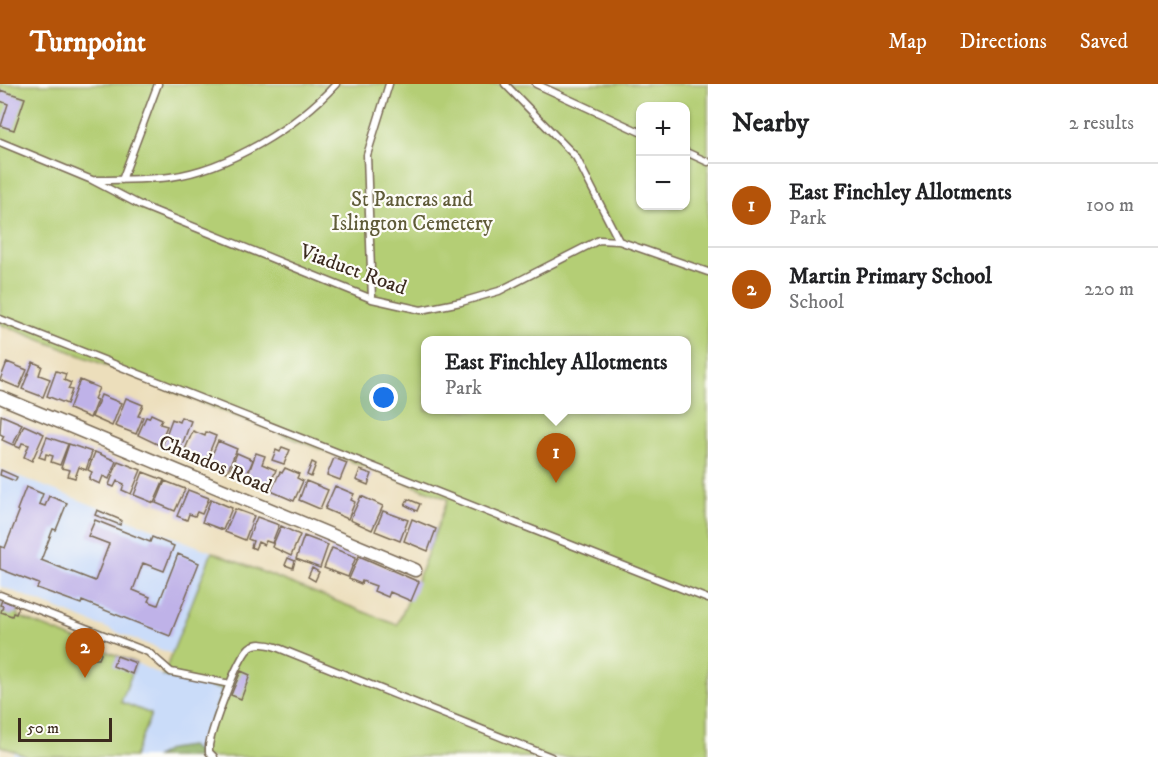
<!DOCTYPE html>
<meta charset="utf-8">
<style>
:root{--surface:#fff;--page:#f2f2f2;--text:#202124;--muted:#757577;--line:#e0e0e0;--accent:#b45309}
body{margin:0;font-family:"IM FELL DW Pica",serif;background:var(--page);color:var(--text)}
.controls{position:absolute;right:18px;top:18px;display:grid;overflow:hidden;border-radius:12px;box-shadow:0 2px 4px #0004}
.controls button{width:54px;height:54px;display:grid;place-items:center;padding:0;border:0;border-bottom:2px solid var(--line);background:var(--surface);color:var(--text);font:30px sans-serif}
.scale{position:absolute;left:18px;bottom:15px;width:94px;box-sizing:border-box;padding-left:6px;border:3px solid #3b2a1e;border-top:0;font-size:16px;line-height:21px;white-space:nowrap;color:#3b2a1e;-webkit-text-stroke:4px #fdfcf7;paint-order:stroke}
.you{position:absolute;left:384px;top:314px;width:21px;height:21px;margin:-15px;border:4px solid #fff;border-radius:50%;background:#1a73e8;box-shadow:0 0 0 9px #1a73e833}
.badge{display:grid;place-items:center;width:39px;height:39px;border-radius:50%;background:var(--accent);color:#fff;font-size:20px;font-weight:700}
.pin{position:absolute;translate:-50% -50px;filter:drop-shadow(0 2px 3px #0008)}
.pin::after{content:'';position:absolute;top:32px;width:21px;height:18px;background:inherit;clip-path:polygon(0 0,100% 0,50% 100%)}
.popup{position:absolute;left:421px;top:252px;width:270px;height:78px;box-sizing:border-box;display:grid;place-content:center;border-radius:12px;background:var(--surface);filter:drop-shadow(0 2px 4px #0005);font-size:20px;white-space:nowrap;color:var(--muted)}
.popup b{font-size:22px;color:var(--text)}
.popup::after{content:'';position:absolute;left:50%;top:100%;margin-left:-12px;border:12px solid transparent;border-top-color:var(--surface)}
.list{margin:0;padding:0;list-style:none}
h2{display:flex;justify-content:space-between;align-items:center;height:78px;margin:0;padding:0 24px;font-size:26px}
h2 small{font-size:20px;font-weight:400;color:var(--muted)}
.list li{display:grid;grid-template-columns:39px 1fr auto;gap:18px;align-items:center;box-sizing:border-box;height:84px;padding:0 24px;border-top:2px solid var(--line)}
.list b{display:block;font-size:22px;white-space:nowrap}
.list p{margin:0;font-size:20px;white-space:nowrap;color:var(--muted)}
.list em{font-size:20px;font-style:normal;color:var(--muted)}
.map{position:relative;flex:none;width:708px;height:673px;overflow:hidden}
header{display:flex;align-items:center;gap:36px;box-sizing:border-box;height:84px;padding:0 30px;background:var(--accent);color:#fff}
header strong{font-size:28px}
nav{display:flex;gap:33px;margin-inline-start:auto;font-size:21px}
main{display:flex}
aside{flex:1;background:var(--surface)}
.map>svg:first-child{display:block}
</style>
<header>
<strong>Turnpoint</strong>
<nav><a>Map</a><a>Directions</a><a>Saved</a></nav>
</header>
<main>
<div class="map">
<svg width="708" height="673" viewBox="0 0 708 673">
<rect width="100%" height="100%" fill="#fdfcf7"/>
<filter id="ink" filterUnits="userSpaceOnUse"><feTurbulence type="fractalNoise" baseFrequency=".0167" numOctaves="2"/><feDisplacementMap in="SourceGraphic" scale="12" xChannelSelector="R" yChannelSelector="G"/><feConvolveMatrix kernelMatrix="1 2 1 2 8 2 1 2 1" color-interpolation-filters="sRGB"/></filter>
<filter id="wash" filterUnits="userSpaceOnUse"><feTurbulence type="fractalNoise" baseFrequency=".008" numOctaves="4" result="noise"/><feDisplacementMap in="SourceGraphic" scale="24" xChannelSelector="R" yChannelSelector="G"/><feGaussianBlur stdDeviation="1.35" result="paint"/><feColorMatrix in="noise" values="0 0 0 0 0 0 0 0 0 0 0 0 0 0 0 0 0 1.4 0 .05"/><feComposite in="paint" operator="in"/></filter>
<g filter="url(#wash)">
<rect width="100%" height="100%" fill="#ecdebb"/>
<path fill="#cadcf9" d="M0 385 212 468 172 570 0 502Z
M0 515 20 522 17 532 136 579 163 592 223 605 197 673H12L14 668 0 662Z"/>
<path fill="#b4ce74" stroke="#787c49" stroke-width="1.5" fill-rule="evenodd" d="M0 0H708V673H197L223 606 163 592 212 468 397 541 419 492 448 415 0 240ZM640 22H686V122H640ZM426 256H686V326H426Z
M0 515 20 522 17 532 136 579 121 618 151 630 134 673H29L0 662Z"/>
<path fill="#8fb166" stroke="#656e42" stroke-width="1.5" d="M190 662 197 667 196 673H156L169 665Z"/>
<g id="blocks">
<path fill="#bfb2e8" d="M0 6 25 14 14 46 1 42 8 20 0 17Z
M7 278 27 286 19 304 0 296Z
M33 278 42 282 39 291 50 295 43 313 22 305Z
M56 287 66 290 64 296 71 299 68 305 72 306 67 320 47 312Z
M80 296 99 304 94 315 97 316 90 334 69 325Z
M101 311 121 319 112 342 92 333Z
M126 314 143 321 138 332 143 333 136 350 115 342Z
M151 330 162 335 160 340 167 342 159 361 138 351 146 333 149 334Z
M1 331 22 340 13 361 2 356 4 352 0 350Z
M181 333 191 337 179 369 162 362 172 335 179 338Z
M24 341 44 350 32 377 24 373 29 361 22 359 20 364 15 362Z
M193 347 205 352 206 348 216 352 205 379 183 370Z
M47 353 68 360 60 381 51 378 53 372 46 370 45 375 39 373Z
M218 357 237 365 227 388 208 380Z
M69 360 92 368 86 386 79 383 75 394 68 392 70 386 61 384Z
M282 363 290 366 284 380 272 376 276 366 280 368Z
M95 368 116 377 109 395 103 392 100 400 89 395 92 388 88 386Z
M237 369 253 376 245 395 236 392 238 387 231 384Z
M256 369 265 372 262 380 276 386 268 405 246 396Z
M334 374 347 379 340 396 327 391Z
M118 377 141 386 131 410 122 406 124 400 117 397 114 403 109 401Z
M312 378 316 380 311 393 307 391Z
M285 384 299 390 297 394 303 397 294 417 271 407 280 388 282 389Z
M1 386 17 393 15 397 0 391Z
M360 386 372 390 368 401 356 396Z
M143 388 164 396 154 419 134 411Z
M165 397 185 405 175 427 156 419Z
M306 397 328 406 320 425 299 416Z
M335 402 354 410 351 416 355 418 348 435 325 425Z
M26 403 43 410 39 420 45 422 49 412 67 419 56 446 53 445 41 476 95 497 109 460 88 452 95 436 150 458 152 453 174 462 164 487 143 479 133 506 150 513 148 517 158 521 178 470 199 479 170 552 82 517 81 520 37 504 39 500 0 485V462L5 464 19 428 17 426Z
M188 406 209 414 202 430 197 428 195 432 189 430 187 436 177 432Z
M361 412 383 422 372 446 350 436Z
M211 415 232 424 223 446 202 438Z
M408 415 420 420 417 427 405 421Z
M235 425 254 432 245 456 225 448Z
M97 426 121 436 120 441 95 431Z
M383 427 408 436 400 457 375 447Z
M257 433 279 441 272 459 266 457 264 461 258 458 255 465 251 463 253 457 248 455Z
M412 435 436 445 428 467 404 457Z
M281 442 300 451 291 472 272 463Z
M304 452 328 461 320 484 296 475Z
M332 464 356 473 348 493 324 484Z
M359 472 419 498 411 517 390 508 388 513 374 507 376 502 362 497 361 500 349 495Z
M288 474 295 477 293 484 285 481Z
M312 484 319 488 315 497 308 493Z
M2 516 19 523 16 530 13 529 12 532 1 528 3 522 0 521Z
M92 565H98L101 570 99 575H93L90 570Z
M117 572 136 579 132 590 113 582Z
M241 587 250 591 241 615 231 611Z"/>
</g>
</g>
<g filter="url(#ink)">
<use href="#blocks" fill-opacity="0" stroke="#796955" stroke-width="1.5"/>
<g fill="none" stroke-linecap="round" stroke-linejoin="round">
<g stroke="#796955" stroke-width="9">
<path id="lane" d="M505 0 576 73 619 157
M536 0 640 48
M0 58 92 96 140 121 372 215 421 226 461 218 499 207 599 156 619 157 708 188
M686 68 708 78
M96 96C120 96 145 96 170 93 228 85 297 43 336 0
M122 96 158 0
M372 215 367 71 389 0
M0 235 708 515
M0 511 148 568 171 588 230 600
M214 673 209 668V661C213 642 236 577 249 564 256 558 268 560 276 563L551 673"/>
</g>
<g stroke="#796955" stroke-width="15">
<path id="street" d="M0 313 415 486"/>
</g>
<use href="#lane" stroke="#fff" stroke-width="6"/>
<use href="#street" stroke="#fff" stroke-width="12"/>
</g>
</g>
<g text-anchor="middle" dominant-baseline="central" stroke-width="4.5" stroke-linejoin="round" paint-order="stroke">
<g font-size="21" fill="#5f5b38" stroke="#fdfcf7">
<text x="412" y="116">St Pancras and<tspan x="412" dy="24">Islington Cemetery</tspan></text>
</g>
<g font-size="21" fill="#3b2a1e" stroke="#fdfcf7">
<text transform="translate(353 186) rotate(20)">Viaduct Road</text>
<text transform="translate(215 381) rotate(23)">Chandos Road</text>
</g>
</g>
</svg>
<div class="controls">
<button>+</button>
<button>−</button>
</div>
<div class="scale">50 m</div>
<div class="you"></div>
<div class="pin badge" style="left:556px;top:399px">1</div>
<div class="popup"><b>East Finchley Allotments</b>Park</div>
<div class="pin badge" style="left:85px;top:594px">2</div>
</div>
<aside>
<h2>Nearby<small>2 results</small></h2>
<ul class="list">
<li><span class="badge">1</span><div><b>East Finchley Allotments</b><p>Park</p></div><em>100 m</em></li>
<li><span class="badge">2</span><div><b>Martin Primary School</b><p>School</p></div><em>220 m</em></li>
</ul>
</aside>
</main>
